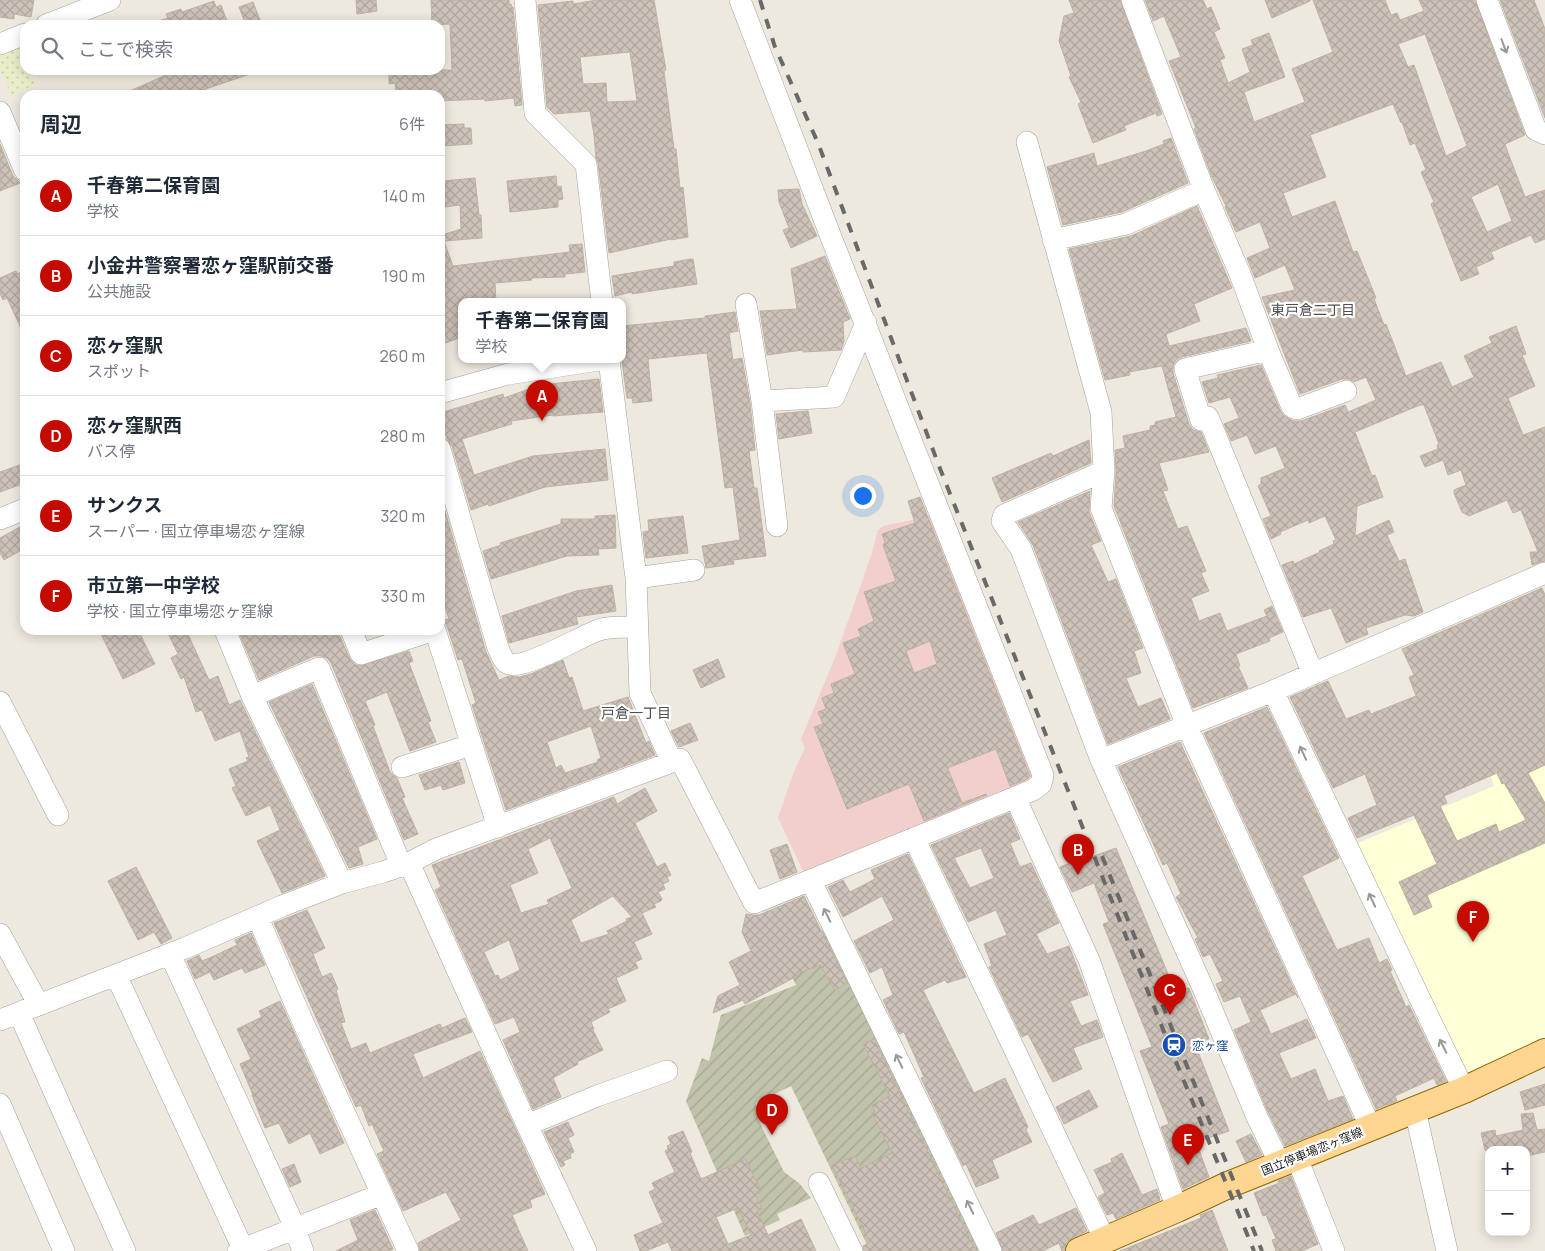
<!DOCTYPE html>
<html lang="ja">
<meta charset="utf-8">
<style>
:root{--surface:#fff;--page:#f6f6f7;--text:#1f2937;--muted:#747a83;--line:#e0e1e3;--accent:#c50a00}
body{margin:0;font-family:Manrope,"Noto Sans JP",sans-serif;background:var(--page);color:var(--text)}
.controls{position:absolute;right:15px;bottom:15px;display:grid;overflow:hidden;border-radius:10px;box-shadow:0 2px 12px #0003}
.controls button{width:45px;height:45px;display:grid;place-items:center;padding:0;border:0;border-bottom:1px solid var(--line);background:var(--surface);color:var(--text);font:25px sans-serif}
.you{position:absolute;left:862px;top:495px;width:18px;height:18px;margin:-12px;border:4px solid #fff;border-radius:50%;background:#1a73e8;box-shadow:0 0 0 8px #1a73e833}
.badge{display:grid;place-items:center;width:32px;height:32px;border-radius:50%;background:var(--accent);color:#fff;font-size:16px;font-weight:700}
.pin{position:absolute;translate:-50% -41px;filter:drop-shadow(0 1px 2px #0008)}
.pin::after{content:'';position:absolute;top:26px;width:18px;height:15px;background:inherit;clip-path:polygon(0 0,100% 0,50% 100%)}
.popup{position:absolute;left:458px;top:298px;width:168px;height:65px;box-sizing:border-box;display:grid;place-content:center;border-radius:10px;background:var(--surface);filter:drop-shadow(0 1px 4px #0005);font-size:16px;white-space:nowrap;color:var(--muted)}
.popup b{font-size:19px;color:var(--text)}
.popup::after{content:'';position:absolute;left:50%;top:100%;margin-left:-10px;border:10px solid transparent;border-top-color:var(--surface)}
.list{margin:0;padding:0;list-style:none}
h2{display:flex;justify-content:space-between;align-items:center;height:65px;margin:0;padding:0 20px;font-size:21px}
h2 small{font-size:16px;font-weight:400;color:var(--muted)}
.list li{display:grid;grid-template-columns:32px 1fr auto;gap:15px;align-items:center;box-sizing:border-box;height:80px;padding:0 20px;border-top:1px solid var(--line)}
.list b{display:block;font-size:19px;white-space:nowrap}
.list p{margin:0;font-size:16px;white-space:nowrap;color:var(--muted)}
.list em{font-size:16px;font-style:normal;color:var(--muted)}
.icon{flex:none;width:28px;height:28px;fill:none;stroke:currentColor;stroke-width:2;stroke-linecap:round;stroke-linejoin:round}
.map{position:relative;flex:none;width:1545px;height:1251px;overflow:hidden}
.search{position:absolute;background:var(--surface);box-shadow:0 2px 12px #0003;left:20px;top:20px;width:425px;height:55px;display:flex;align-items:center;gap:12px;box-sizing:border-box;padding:0 18px;border-radius:15px;color:var(--muted);font-size:19px}
.panel{position:absolute;background:var(--surface);box-shadow:0 2px 12px #0003;left:20px;top:90px;width:425px;height:545px;border-radius:15px}
.map>svg:first-child{display:block}
</style>
<div class="map">
<svg width="1545" height="1251" viewBox="0 0 1545 1251">
<defs>
<pattern id="construction-furrows" width="10" height="10" patternUnits="userSpaceOnUse" patternTransform="scale(1.25)"><rect width="10" height="10" fill="#c1c2aa"/><path d="M-1 1l2-2M0 10L10 0M9 11l2-2" fill="none" stroke="#a5a692"/></pattern>
<pattern id="farmland-dots" width="8" height="8" patternUnits="userSpaceOnUse" patternTransform="scale(1.25)"><rect width="8" height="8" fill="#eaeec8"/><path d="M2 2h.1M6 6h.1" fill="none" stroke="#c8ccab" stroke-width="1.8" stroke-linecap="round"/></pattern>
<pattern id="building-cross-hatch" width="8" height="8" patternUnits="userSpaceOnUse" patternTransform="scale(1.25)"><rect width="8" height="8" fill="#cdc2b8"/><path d="M0 0l8 8M0 8l8-8" fill="none" stroke="#afa69e"/></pattern>
</defs>
<rect width="100%" height="100%" fill="#ede9df"/>
<path fill="#f0cfcc" d="M932 516 1037 777 804 873 778 818 793 774 805 748 801 739 836 655 871 556 878 530 883 526Z"/>
<path fill="#fdffd6" d="M1545 748V1039L1468 1075 1353 845 1494 786 1489 771Z"/>
<path fill="url(#construction-furrows)" d="M828 928 983 1251H870L791 1086 756 1103 758 1119 784 1172 799 1183 811 1198 777 1214 780 1220 745 1236 686 1101 702 1058 709 1061 721 1015 796 985 777 950Z"/>
<path fill="url(#farmland-dots)" d="M25 44V70H31L37 84 11 95 0 69V55Z"/>
<path fill="url(#building-cross-hatch)" stroke="#c0b0a1" fill-rule="evenodd" d="M0 0H34L31 17 14 14V19L0 17Z
M356 0H376L377 11 357 14Z
M431 0H509V5L511 4 512 7H513L522 105 515 106 514 98 485 101V99L440 101V95H396L395 83 389 84V70H452L450 24 432 25Z
M597 0H654L666 70 664 71 674 149H676L680 188 683 187 688 237 671 240V239L609 253 598 163 596 158 594 135 590 111 554 114 547 107 538 5 573 1V4ZM630 52 637 101 607 102 606 83 583 84 580 57Z
M1069 0H1120L1162 114 1157 116 1156 113 1124 126 1126 130 1093 143 1078 104 1081 102 1069 77 1071 76 1059 41 1064 16 1074 13Z
M1145 0H1203L1207 9 1211 7 1220 29 1214 32 1225 58 1220 60 1228 83 1250 72 1242 49 1253 45 1251 40 1269 33 1285 77 1244 92 1254 122 1305 102 1292 69 1333 52 1313 0H1385L1391 15 1397 13 1400 20 1424 11 1419 0H1475L1525 135 1505 144 1508 153 1525 197 1545 190V239L1535 243 1531 235 1491 252 1494 259 1476 267 1479 274 1461 281 1431 204 1434 202 1421 172 1426 170 1415 143 1410 145 1402 122 1401 123 1393 104 1310 135 1326 177 1283 193 1292 217 1335 201 1353 252 1357 251 1376 298 1374 299 1384 325 1386 324 1406 376 1441 362 1452 387 1474 377 1464 356 1492 343 1489 337 1516 326 1526 354 1522 355 1535 386 1508 398 1523 435 1545 427V561L1532 565 1530 552H1538L1521 510 1513 513 1507 500 1469 516 1462 512 1454 493V490L1466 485 1461 470 1448 475 1443 460 1425 467 1420 456 1438 449 1437 445 1439 444 1424 405H1420L1355 432 1372 476 1375 475 1383 497 1357 506 1355 536 1389 520 1394 532 1387 535 1399 561 1405 559 1423 612 1414 616 1405 615 1366 628 1368 634 1346 643 1331 608 1303 617 1282 565 1293 561 1294 564 1320 552 1319 551 1334 544 1333 541 1336 540 1325 516 1309 523 1308 520 1280 532 1281 534 1271 539 1263 519 1271 516 1258 486 1261 484V478L1285 468 1276 446 1255 454 1247 435 1231 441 1224 424 1239 418 1230 397 1209 403 1202 382 1218 378 1217 375 1261 365 1281 412 1284 416 1293 421H1301L1345 405 1348 412 1376 400 1366 377 1354 382 1349 379H1342L1300 394 1262 297 1295 290 1285 265 1255 278 1247 258 1270 248 1260 222 1236 232 1225 207 1226 206 1212 177 1194 129 1196 128 1169 61 1181 57 1164 16 1153 21ZM1425 34 1467 146 1446 156 1414 65 1408 67 1398 44ZM1498 184 1512 221 1487 232 1471 197Z
M1265 0H1310V1L1272 18Z
M1500 0H1534L1545 29V118Z
M214 1 216 7 221 5 227 21 217 25H152V23L168 18 166 14 181 9 182 12Z
M253 2 262 25H246L239 7Z
M164 70H256V72L188 95H121L166 75Z
M464 124V128H471L472 144 440 146V125Z
M1171 138 1188 183 1122 212 1063 225 1047 167 1094 153 1097 166 1146 151 1164 144 1163 141Z
M0 144 13 176 20 183 0 191Z
M556 176 557 187 561 186 563 199 558 200V207L510 212 507 181Z
M475 178 479 215H481L482 238 444 241 453 266 570 252 569 245 582 244 585 272 565 274V277L531 278 532 280 495 283 496 302H462V337L440 345V233L442 235 461 229 460 205 445 207 443 181Z
M799 189 802 204 817 236 791 248 783 230 789 228 779 202 778 190Z
M1197 206 1232 288 1194 304 1200 321 1166 334 1169 346 1246 328 1251 341 1182 357 1176 360 1173 366V373L1189 424 1193 430 1201 432 1209 452 1159 463 1168 490 1163 491 1178 529 1187 526 1206 571 1201 573 1209 591 1191 598 1199 621 1220 613 1227 631 1267 616 1264 610 1272 606 1283 632 1269 638 1270 641 1236 654 1240 666H1238L1248 688 1193 708 1114 506 1116 472 1115 450 1125 448 1123 436 1150 430V426L1155 425V422L1176 417 1162 366 1129 372 1130 375 1105 380 1069 249 1131 236Z
M825 256 850 319 843 322 844 341 841 350 803 352V350L767 355 760 311 797 309 791 269Z
M691 259H693L697 284 632 294V292L615 296 612 276 674 266V262Z
M25 270V337L7 298 3 300 0 293V278L16 271 17 274Z
M735 312 738 331 729 333 733 360 742 358 750 403 755 450 749 451 754 488H757L766 556 733 560 734 564 706 568 702 546 740 540 733 487 725 488 707 353 648 359 652 401 633 403 632 398H627L622 361V326L705 318V316Z
M599 379 603 412 553 416V415L511 421 512 424 462 439 474 475 533 456 605 449 608 480 545 487 489 506 488 504 471 510 452 446 447 439 440 418V413L503 394 504 398 529 389V386Z
M808 411 812 433 779 439 776 414Z
M1089 440 1091 463 1002 502 992 478 1051 453 1053 456Z
M25 463V483L0 492V472Z
M1090 491 1089 512 1101 541 1091 545 1108 582 1116 579 1143 648 1134 651 1141 673 1126 678 1138 707 1161 698 1170 719 1108 744 1033 545 1018 522Z
M440 494 486 652 499 680 509 676 519 677 531 674 563 660 569 678 572 677 583 711 628 697 646 743 649 741 655 755 506 810 472 705 476 703 462 659 458 660 447 626 443 620 449 619 443 600 445 599 440 578ZM591 726 601 758 597 760 598 762 565 773 561 765 556 768 547 742Z
M920 497 1030 776 1027 779 1010 786 996 749 950 767 948 769 962 803 986 794 987 795 924 821 909 784 847 809 814 727 823 724 818 712 826 709 822 698 834 693 831 684 855 674 843 643 861 636 858 629 874 621 864 592 896 581 883 545 885 542 882 534 915 523 908 501ZM930 641 937 664 914 673 906 651Z
M615 515 616 548 598 549 599 555 567 556 491 579 483 551 501 545 500 543 561 524V519H595V516Z
M683 516 688 553 646 558 643 532 649 531 648 520Z
M25 524V548L4 560 0 553V538Z
M612 585 616 611 576 617 578 624 509 643 502 616 576 591Z
M1542 588 1545 595V765L1528 773 1545 803V843L1427 895 1432 907 1414 915 1399 882 1437 864 1414 815 1357 838 1348 818 1377 805 1365 774 1333 788 1290 697 1328 681 1346 719 1369 710 1371 714 1416 696 1409 677 1414 675 1402 649ZM1497 773 1502 784 1504 783 1526 820 1499 832 1496 824 1457 841 1440 806 1447 803 1444 796Z
M99 630H138L155 664 123 679Z
M175 630H186L209 680 218 676 229 705 240 700 325 876 282 893 257 841 280 830 270 805 246 816 232 788 236 786 229 769 248 761 246 758 249 757 240 731 215 741 202 710 196 712 184 677 181 679 171 658 178 654 168 633Z
M238 630H337L350 659 354 664 359 666 409 651 413 661 409 663 431 721 428 722 436 742 410 751 387 692 365 701 375 725 373 726 390 772 397 778 405 797 402 798 418 834 404 840 331 663 327 658 321 656H314L259 680Z
M718 659 725 677 701 688 693 670Z
M312 684 377 839 358 847 363 864 349 868 269 702Z
M1267 707 1339 858 1302 876 1337 950 1369 938 1379 963 1387 959 1392 970 1390 971 1406 1007 1409 1005 1446 1081 1437 1085 1434 1078 1395 1096 1397 1101 1376 1109 1204 733Z
M690 723 698 740 679 747 671 731Z
M1180 742 1298 998 1296 994 1260 1010 1271 1034 1307 1019 1316 1038 1279 1053 1291 1079 1315 1069 1328 1101 1343 1096 1353 1119 1285 1146 1268 1112 1234 1030 1251 1022 1240 996 1224 1002 1216 984 1223 981 1210 954 1203 957 1195 939 1198 938 1176 897 1181 894 1167 863 1163 865 1118 767Z
M459 762 465 783 443 790 441 785 425 790 419 775Z
M645 788 657 811 635 823 657 867 665 863 671 875 667 877 669 881 663 884 665 889 658 892 662 899 661 901 654 904 656 907 642 913 652 934 634 942 642 959 635 962 638 968 616 978 626 1001 608 1009 610 1012 591 1022 594 1029 593 1030 603 1050 577 1062 578 1064 553 1078 561 1097 533 1109 503 1040 520 1032 514 1017 495 1024 435 890 441 887 432 865 614 797 617 804ZM550 838 572 888 547 900 549 904 521 913 510 885 538 873 528 849ZM613 896 632 917 626 919 627 921 607 931 609 934 581 943 571 920ZM509 940 520 970 500 980 498 975 495 976 484 952Z
M1009 813 1020 839 1010 843 1020 867 1031 863 1059 923 1036 934 1047 954 1069 946 1088 995 1070 1001 1081 1026 1097 1020 1103 1037 1073 1048 1082 1069 1053 1082 1028 1034 1022 1037 989 967 992 966 984 944 1007 935 996 910 968 922 931 845ZM981 848 994 878 970 888 954 858Z
M787 844 797 872 780 879 770 850Z
M1116 848 1175 991 1189 988 1209 1039 1195 1044 1229 1131 1196 1142 1209 1177 1183 1189 1161 1127 1169 1124 1140 1051 1152 1047 1103 924 1109 922 1094 883 1072 892 1060 867 1082 858 1083 860Z
M908 854 966 977 947 983 945 980 923 990 974 1093 1005 1078 1028 1127 1026 1130 1032 1142 992 1160 999 1178 976 1187 966 1164 963 1166 921 1078 924 1077 904 1032 899 1034 883 1000 893 995 882 967 870 973 854 941 894 920 882 896 843 917 828 887 843 880 850 892 875 879 871 870Z
M136 867 172 938 161 944 154 932 138 940 108 881Z
M804 896 847 983 835 990 820 965 799 973V975L745 1004 743 1000 713 1013 718 996 740 985 729 962 751 951 742 932 746 914 753 915H759Z
M307 910 325 948 313 954 322 977 331 973 338 989 336 990 345 1022 341 1023 351 1049 366 1043 370 1053 440 1024 442 1028 465 1018 472 1032 413 1054 423 1078 480 1051 545 1194 530 1200 532 1207 512 1215 528 1251H420L418 1243 461 1220 446 1192 403 1211 377 1154 384 1151 372 1124 369 1126 361 1105 356 1107 274 923Z
M251 933 265 965 245 973 242 968 214 980 210 972 195 979 187 961 199 955 202 961 214 956 237 945 235 940Z
M280 1001 344 1143 320 1154 310 1133 289 1144 279 1123 265 1128 252 1095H253L240 1064 251 1059 237 1029 262 1017 259 1011Z
M874 1039 972 1244 977 1251H864L863 1246 870 1242 832 1165 855 1156 861 1168 892 1153 872 1113 875 1112 872 1105 890 1096 863 1044Z
M1545 1084V1105L1525 1110 1520 1092Z
M1089 1090 1098 1107 1064 1124 1056 1107Z
M1533 1113 1537 1130 1545 1129V1152L1526 1156V1150H1485L1481 1133 1495 1130 1496 1136 1523 1130 1521 1114Z
M568 1122 574 1135 568 1138 574 1152 570 1154 571 1158 563 1161 565 1165 561 1167 544 1132Z
M683 1131 692 1152 690 1153 701 1179 746 1159 761 1192 755 1194 762 1209 757 1211 768 1235 801 1219 816 1251H672L668 1242 646 1251H640L634 1235 663 1223 649 1192 655 1189 652 1183 675 1172 665 1151 668 1149 667 1146 671 1144 668 1137ZM738 1208 751 1235 728 1244 716 1217Z
M1251 1134 1262 1155 1246 1162 1236 1141Z
M1122 1153 1142 1195 1157 1189 1160 1200 1116 1219 1113 1213 1107 1215 1098 1197 1105 1193 1094 1170 1112 1162 1111 1159Z
M294 1164 301 1182 290 1187 282 1169Z
M1291 1176 1318 1244 1302 1251H1276L1272 1240 1276 1239 1266 1215 1263 1216 1254 1193 1279 1183 1278 1181Z
M1076 1208 1087 1231 1067 1242 1064 1251H1062L1059 1243 1043 1251H1003L996 1233 1033 1215 1039 1225Z
M375 1210 393 1249 389 1251H336L358 1240 350 1220Z
M1212 1210 1228 1251H1120L1201 1218 1200 1215Z"/>
<g fill="none" stroke-linecap="round" stroke-linejoin="round">
<g stroke="#a2a2a2" stroke-width="22">
<path id="minor" d="M525 0 535 113 586 164 602 302
M1132 0 1204 190 1240 274 1268 350 1292 407 1297 409 1346 391
M1487 0 1536 130 1545 134
M46 25 110 0
M0 44 25 34
M0 112 25 171
M1027 142 1101 412 1104 471 1101 508 1187 726 1371 1128
M1053 240 1126 224 1204 190
M746 304 762 401 777 526
M1268 350 1185 369 1201 420 1208 417 1313 674
M609 360 636 578 640 693 672 762
M440 393 508 374 599 360
M762 401 834 397 866 323
M440 449 498 648C501 654 503 662 509 664 526 669 578 638 596 631 608 626 625 627 638 627
M1104 471 1004 515 1002 521 1021 549 1101 760 1203 988 1257 1117 1280 1164
M0 519 25 509
M636 578 694 570
M225 630 252 696 342 883
M351 630 361 654 434 630
M435 630 498 827
M1273 691 1433 1026 1464 1090
M252 696 319 668 401 865
M0 702 58 815
M1101 760 1273 691 1545 573
M402 767 471 745
M1015 797 1089 960 1177 1209
M914 838 1105 1240
M409 863 527 1125 586 1251
M811 881 991 1251
M258 918 302 1020 408 1251
M0 934 39 1005
M170 954 292 1221 303 1251
M116 975 244 1251
M19 1013 125 1251
M0 1020 185 948 282 906 342 883 383 872 409 863 436 849 680 759 754 903 1033 790 1041 784 1043 775 829 232 740 0
M0 1104 64 1251
M1415 1110 1447 1251
M527 1125 597 1096 667 1071
M1297 1158 1334 1251
M819 1183 852 1251
M238 1251 382 1194"/>
</g>
<g stroke="#916800" stroke-width="28">
<path id="major" d="M1079 1251 1177 1209 1228 1185 1464 1090 1545 1052"/>
</g>
<use href="#minor" stroke="#fff" stroke-width="21"/>
<use href="#major" stroke="#ffd592" stroke-width="26"/>
<path stroke="#696969" stroke-width="4" stroke-dasharray="10 10" stroke-linecap="butt" d="M760 0 775 47 818 143 939 466 1170 1047 1254 1251
M1102 856 1262 1251"/>
</g>
<defs><path id="oneway-shaft" d="M-6 0H5M1.5-3L5.5 0L1.5 3" fill="none" stroke-width="1.6" stroke-linecap="round" stroke-linejoin="round" transform="scale(1.25)"/></defs>
<g stroke="#989898">
<use href="#oneway-shaft" transform="translate(1504 46) rotate(69)"/>
<use href="#oneway-shaft" transform="translate(1303 753) rotate(-115)"/>
<use href="#oneway-shaft" transform="translate(1372 900) rotate(-115)"/>
<use href="#oneway-shaft" transform="translate(827 915) rotate(-116)"/>
<use href="#oneway-shaft" transform="translate(1443 1046) rotate(-117)"/>
<use href="#oneway-shaft" transform="translate(899 1061) rotate(-116)"/>
<use href="#oneway-shaft" transform="translate(970 1207) rotate(-116)"/>
</g>
<defs>
<g id="station-disc" transform="scale(1.25)"><circle r="9.5" fill="#1a4fb4" stroke="#fff"/><path d="M-3-6H3Q5-6 5-4V2Q5 4 3 4L4.5 6H3L1.5 4h-3L-3 6H-4.5L-3 4Q-5 4-5 2V-4Q-5-6-3-6ZM-3.5-4v3h7v-3ZM-3.5 1v1.5H-2V1ZM2 1v1.5H3.5V1Z" fill="#fff"/></g>
</defs>
<g fill-rule="evenodd">
<use href="#station-disc" x="1174" y="1045"/>
</g>
<g text-anchor="middle" dominant-baseline="central" stroke-width="4.5" stroke-linejoin="round" paint-order="stroke">
<g font-size="12" fill="#164399" stroke="#fff" text-anchor="start">
<text x="1192" y="1045">恋ヶ窪</text>
</g>
<g font-size="12" fill="#1b1b1b" stroke="#fff">
<text transform="translate(1312 1151) rotate(-22)">国立停車場恋ヶ窪線</text>
</g>
<g font-size="14" fill="#4e4e4e" stroke="#fff">
<text x="1313" y="309">東戸倉二丁目</text>
<text x="636" y="712">戸倉一丁目</text>
</g>
</g>
</svg>
<div class="controls">
<button>+</button>
<button>−</button>
</div>
<div class="you"></div>
<div class="pin badge" style="left:542px;top:421px">A</div>
<div class="popup"><b>千春第二保育園</b>学校</div>
<div class="pin badge" style="left:1078px;top:875px">B</div>
<div class="pin badge" style="left:1170px;top:1015px">C</div>
<div class="pin badge" style="left:772px;top:1135px">D</div>
<div class="pin badge" style="left:1188px;top:1165px">E</div>
<div class="pin badge" style="left:1473px;top:942px">F</div>
<div class="search"><svg class="icon" aria-label="search" viewBox="0 0 24 24"><circle cx="10" cy="10" r="6"/><path d="M15 15l6 6"/></svg>ここで検索</div>
<section class="panel">
<h2>周辺<small>6件</small></h2>
<ul class="list">
<li><span class="badge">A</span><div><b>千春第二保育園</b><p>学校</p></div><em>140 m</em></li>
<li><span class="badge">B</span><div><b>小金井警察署恋ヶ窪駅前交番</b><p>公共施設</p></div><em>190 m</em></li>
<li><span class="badge">C</span><div><b>恋ヶ窪駅</b><p>スポット</p></div><em>260 m</em></li>
<li><span class="badge">D</span><div><b>恋ヶ窪駅西</b><p>バス停</p></div><em>280 m</em></li>
<li><span class="badge">E</span><div><b>サンクス</b><p>スーパー · 国立停車場恋ヶ窪線</p></div><em>320 m</em></li>
<li><span class="badge">F</span><div><b>市立第一中学校</b><p>学校 · 国立停車場恋ヶ窪線</p></div><em>330 m</em></li>
</ul>
</section>
</div>
